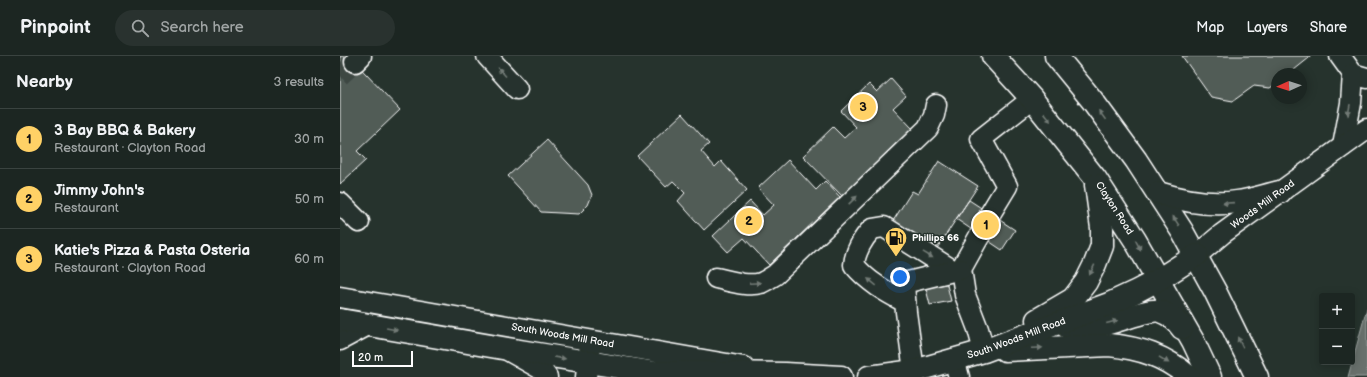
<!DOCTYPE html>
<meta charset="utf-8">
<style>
:root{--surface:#1c2622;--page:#29322f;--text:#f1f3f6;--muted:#a0a5a5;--line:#3a4340;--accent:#ffd166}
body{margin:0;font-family:"Balsamiq Sans",sans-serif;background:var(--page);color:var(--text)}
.controls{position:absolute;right:12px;bottom:12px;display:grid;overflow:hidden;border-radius:4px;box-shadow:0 2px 10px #0003}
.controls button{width:36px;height:36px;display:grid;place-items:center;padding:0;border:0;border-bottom:1px solid var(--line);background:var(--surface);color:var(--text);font:20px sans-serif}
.compass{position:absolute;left:931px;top:12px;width:36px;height:36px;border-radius:50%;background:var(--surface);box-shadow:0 2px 10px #0003;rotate:267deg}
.scale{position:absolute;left:12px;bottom:10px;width:61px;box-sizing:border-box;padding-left:4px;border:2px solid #fff;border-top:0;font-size:11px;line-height:14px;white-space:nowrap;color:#fff;-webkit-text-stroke:3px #26332d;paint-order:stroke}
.you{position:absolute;left:560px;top:221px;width:14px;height:14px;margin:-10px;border:3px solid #fff;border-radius:50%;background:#1a73e8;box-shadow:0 0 0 6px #1a73e833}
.badge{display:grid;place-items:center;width:26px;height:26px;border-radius:50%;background:var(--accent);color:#111;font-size:13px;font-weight:700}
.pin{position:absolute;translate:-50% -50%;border:2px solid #fff;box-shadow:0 1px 4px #0006}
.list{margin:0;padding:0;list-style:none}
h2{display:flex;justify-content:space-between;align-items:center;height:52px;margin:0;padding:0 16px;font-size:17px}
h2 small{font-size:13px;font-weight:400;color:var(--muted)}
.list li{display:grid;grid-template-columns:26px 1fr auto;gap:12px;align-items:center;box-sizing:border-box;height:60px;padding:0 16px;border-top:1px solid var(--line)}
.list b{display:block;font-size:15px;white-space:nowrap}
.list p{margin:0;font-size:13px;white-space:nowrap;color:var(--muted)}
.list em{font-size:13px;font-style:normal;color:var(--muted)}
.icon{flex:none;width:22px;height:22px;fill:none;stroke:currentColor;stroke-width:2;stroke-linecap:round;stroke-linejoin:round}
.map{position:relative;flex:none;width:1027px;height:321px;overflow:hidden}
header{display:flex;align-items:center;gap:24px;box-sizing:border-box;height:56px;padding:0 20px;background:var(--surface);border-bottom:1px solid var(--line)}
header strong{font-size:19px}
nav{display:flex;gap:22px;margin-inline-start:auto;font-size:14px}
.search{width:280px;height:36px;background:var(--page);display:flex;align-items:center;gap:10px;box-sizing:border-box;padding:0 14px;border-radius:22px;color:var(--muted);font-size:15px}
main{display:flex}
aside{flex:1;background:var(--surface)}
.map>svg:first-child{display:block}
</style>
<header>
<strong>Pinpoint</strong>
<div class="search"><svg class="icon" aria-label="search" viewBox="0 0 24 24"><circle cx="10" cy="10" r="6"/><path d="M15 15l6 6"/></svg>Search here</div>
<nav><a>Map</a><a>Layers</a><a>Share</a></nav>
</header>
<main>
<aside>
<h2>Nearby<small>3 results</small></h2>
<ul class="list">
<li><span class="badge">1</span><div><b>3 Bay BBQ &amp; Bakery</b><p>Restaurant · Clayton Road</p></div><em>30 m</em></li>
<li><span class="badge">2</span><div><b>Jimmy John's</b><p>Restaurant</p></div><em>50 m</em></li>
<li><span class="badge">3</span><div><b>Katie's Pizza &amp; Pasta Osteria</b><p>Restaurant · Clayton Road</p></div><em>60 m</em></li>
</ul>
</aside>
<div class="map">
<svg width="1027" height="321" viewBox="0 0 1027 321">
<rect width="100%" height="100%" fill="#26332d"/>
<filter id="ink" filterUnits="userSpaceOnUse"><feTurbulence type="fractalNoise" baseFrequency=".025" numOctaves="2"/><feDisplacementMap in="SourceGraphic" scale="8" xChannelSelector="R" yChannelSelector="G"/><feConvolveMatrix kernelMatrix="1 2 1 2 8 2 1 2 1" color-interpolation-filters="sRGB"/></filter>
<g filter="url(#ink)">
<path fill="#67706c" stroke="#a4a9a7" d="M1027 252V321H1008Z"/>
<path fill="#515c57" stroke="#fff" d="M1 0H9L60 54 17 95 26 104 0 128V1Z
M842 0H970L969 2 949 18H937V27L930 32 914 30 893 45 871 41Z
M551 23 566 40 553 52 572 72 502 140 463 100 493 71 504 82 516 71 501 55 529 28 537 36Z
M342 58 369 88 361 95 375 111 381 105 407 134 364 174 338 145 345 137 333 125 326 131 297 100Z
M207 84 248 129 252 139 248 149 239 158 201 156 168 120Z
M448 104 476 134 485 125 500 141 429 209 404 182 388 196 373 180 410 145 423 159 434 149 418 132Z
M599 105 638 130 586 209 548 167 551 163 553 165 572 135 578 138Z
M629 144 675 174 662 194 616 163Z
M606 225 611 245 590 249 585 229Z"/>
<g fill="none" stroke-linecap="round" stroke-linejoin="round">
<path stroke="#3c4742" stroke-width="20" stroke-dasharray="20 10" stroke-linecap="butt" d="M0 20 15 6"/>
<g stroke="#fff" stroke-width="23">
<g id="minor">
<path d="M147 0 177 33"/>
<path d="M1000 0 1013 18 1027 22"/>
<path d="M15 6 21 0"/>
<path d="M1003 90 1011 47 1013 18"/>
<path d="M0 147 19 166"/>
<path d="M650 158 667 130 641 83 692 43"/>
<path d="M640 179 621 213 625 239 638 273 644 295"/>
<path id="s1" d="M857 199 882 178 1027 73"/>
<path d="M376 222C390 225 407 231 421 227 426 225 431 221 435 219L588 72 594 59 596 49"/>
<path id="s2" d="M0 241 404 311"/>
<path d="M565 246C546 236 528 226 514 209 515 196 523 182 532 173L544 171 614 215"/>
<path d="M0 284 28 269"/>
<path d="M169 295 201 313 207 321"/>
<path d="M614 303 619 321"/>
<path d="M574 315 566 256 564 227 621 213"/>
<path d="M246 321 250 290"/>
</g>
</g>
<g stroke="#fff" stroke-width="25">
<g id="major">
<path id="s3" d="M653 0 692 43 755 122 795 184 853 285 870 321"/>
<path d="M716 0 752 44 796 104 842 175 875 235 917 321"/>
<path d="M818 137C844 145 870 150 897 146 912 144 926 139 940 136"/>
<path d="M0 264 168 293 310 316 445 318 501 321"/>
<path d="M697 264 733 243 746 226 755 208 762 190V172L756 129"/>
<path d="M727 271C738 270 750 270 761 269 774 267 809 252 820 255 829 258 837 265 842 272"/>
<path d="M665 294 769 289C800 292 825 300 849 321"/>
<path id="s4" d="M529 321 574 315 644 295 705 272 769 248 797 235 818 224 857 199"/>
</g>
</g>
<use href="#minor" stroke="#26332d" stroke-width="20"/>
<use href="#major" stroke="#26332d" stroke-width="22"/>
</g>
<defs><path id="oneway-solid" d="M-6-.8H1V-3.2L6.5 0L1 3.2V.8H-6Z"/></defs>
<g fill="#727a76">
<use href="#oneway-solid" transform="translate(162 16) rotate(-132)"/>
<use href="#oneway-solid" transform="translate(1009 54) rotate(100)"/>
<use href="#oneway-solid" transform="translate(762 59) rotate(-126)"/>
<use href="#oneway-solid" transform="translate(707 61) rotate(52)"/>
<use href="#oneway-solid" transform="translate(513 144) rotate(-44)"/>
<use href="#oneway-solid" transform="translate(888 147) rotate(176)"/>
<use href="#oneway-solid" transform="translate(836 165) rotate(-123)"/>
<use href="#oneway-solid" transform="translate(798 189) rotate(62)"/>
<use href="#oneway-solid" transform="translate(588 199) rotate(31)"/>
<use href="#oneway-solid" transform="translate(752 214) rotate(117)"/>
<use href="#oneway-solid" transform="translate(532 226) rotate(-141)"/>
<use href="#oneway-solid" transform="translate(415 227) rotate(-3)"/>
<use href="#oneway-solid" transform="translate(772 266) rotate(-15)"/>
<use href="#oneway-solid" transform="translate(52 273) rotate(10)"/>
<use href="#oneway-solid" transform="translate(900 286) rotate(-116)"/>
<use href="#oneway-solid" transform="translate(697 292) rotate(-3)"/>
<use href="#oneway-solid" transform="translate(220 302) rotate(9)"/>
<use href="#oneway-solid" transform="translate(824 304) rotate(32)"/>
</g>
</g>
<defs>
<g id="fuel-pin" transform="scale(1.15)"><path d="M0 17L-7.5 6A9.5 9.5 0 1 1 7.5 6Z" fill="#ffd166" stroke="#26332d"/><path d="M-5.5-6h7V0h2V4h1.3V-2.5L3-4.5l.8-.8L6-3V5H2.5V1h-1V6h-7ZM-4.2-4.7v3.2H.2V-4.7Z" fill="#111"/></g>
</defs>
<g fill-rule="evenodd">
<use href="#fuel-pin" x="556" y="182"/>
</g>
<g text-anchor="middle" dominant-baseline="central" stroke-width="3" stroke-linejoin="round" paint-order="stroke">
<g font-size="10" fill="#fff" stroke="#26332d">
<text stroke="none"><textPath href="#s1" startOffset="83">Woods Mill Road</textPath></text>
<text stroke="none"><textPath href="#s3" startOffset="195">Clayton Road</textPath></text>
<text stroke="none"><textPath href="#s2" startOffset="226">South Woods Mill Road</textPath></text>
<text stroke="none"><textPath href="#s4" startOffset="153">South Woods Mill Road</textPath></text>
</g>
<g font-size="10" font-weight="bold" fill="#fff" stroke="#26332d" text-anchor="start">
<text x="572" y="182">Phillips 66</text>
</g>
</g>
</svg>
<div class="controls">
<button>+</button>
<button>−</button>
</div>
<svg class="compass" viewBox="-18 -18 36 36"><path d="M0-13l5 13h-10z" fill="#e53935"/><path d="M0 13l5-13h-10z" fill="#a0a5a5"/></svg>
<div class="scale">20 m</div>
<div class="you"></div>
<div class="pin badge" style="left:646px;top:169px">1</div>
<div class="pin badge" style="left:409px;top:165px">2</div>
<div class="pin badge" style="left:523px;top:51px">3</div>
</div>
</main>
